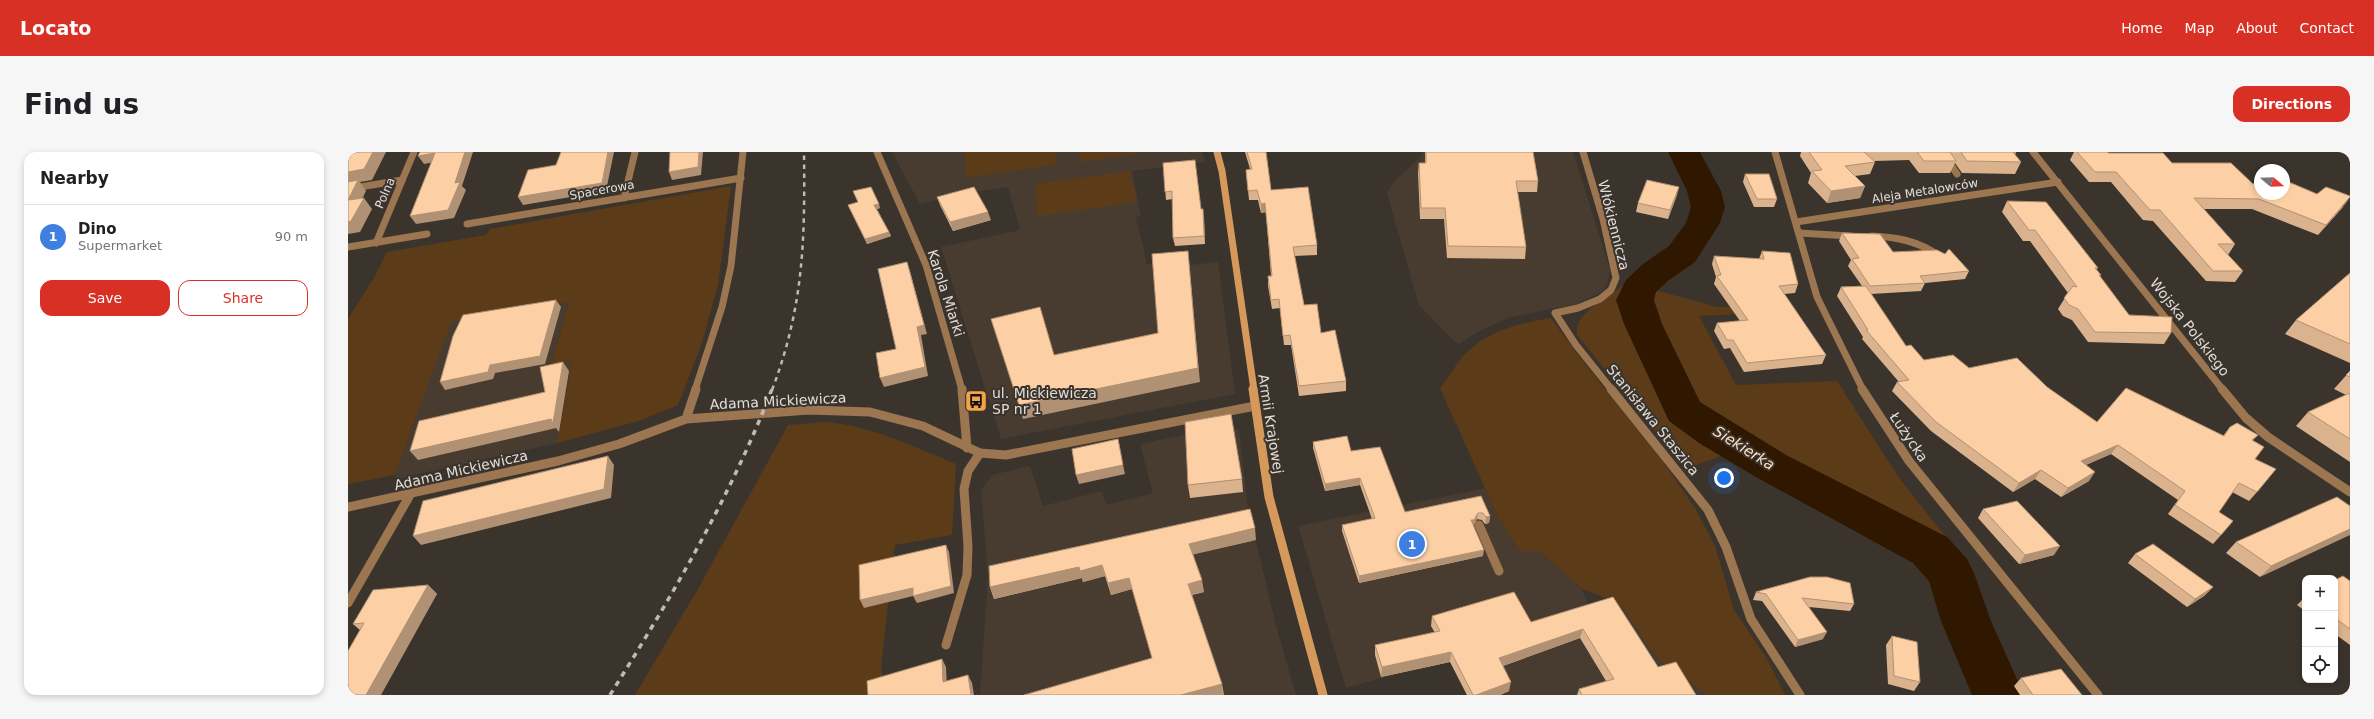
<!DOCTYPE html>
<meta charset="utf-8">
<style>
:root{--surface:#fff;--page:#f6f6f6;--text:#202124;--muted:#757577;--line:#e0e0e0;--accent:#d93025}
body{margin:0;font-family:"DejaVu Sans",sans-serif;background:var(--page);color:var(--text)}
.controls{position:absolute;right:12px;bottom:12px;display:grid;overflow:hidden;border-radius:8px;box-shadow:0 2px 6px #0003}
.controls button{width:36px;height:36px;display:grid;place-items:center;padding:0;border:0;border-bottom:1px solid var(--line);background:var(--surface);color:var(--text);font:20px sans-serif}
.compass{position:absolute;left:1906px;top:12px;width:36px;height:36px;border-radius:50%;background:var(--surface);box-shadow:0 2px 6px #0003;rotate:109deg}
.you{position:absolute;left:1376px;top:326px;width:14px;height:14px;margin:-10px;border:3px solid #fff;border-radius:50%;background:#1a73e8;box-shadow:0 0 0 6px #1a73e833}
.badge{display:grid;place-items:center;width:26px;height:26px;border-radius:50%;background:var(--accent);color:#fff;font-size:13px;font-weight:700}
.pin{position:absolute;translate:-50% -50%;border:2px solid #fff;box-shadow:0 1px 4px #0006}
.list{margin:0;padding:0;list-style:none}
h2{display:flex;justify-content:space-between;align-items:center;height:52px;margin:0;padding:0 16px;font-size:17px}
h2 small{font-size:13px;font-weight:400;color:var(--muted)}
.list li{display:grid;grid-template-columns:26px 1fr auto;gap:12px;align-items:center;box-sizing:border-box;height:64px;padding:0 16px;border-top:1px solid var(--line)}
.list b{display:block;font-size:15px;white-space:nowrap}
.list p{margin:0;font-size:13px;white-space:nowrap;color:var(--muted)}
.list em{font-size:13px;font-style:normal;color:var(--muted)}
.actions{display:flex;gap:8px;padding:12px 16px}
.actions a{flex:1;padding:9px 0;border:1px solid var(--accent);border-radius:12px;text-align:center;font-size:14px;color:var(--accent)}
.actions .main{background:var(--accent);color:#fff}
.icon{flex:none;width:22px;height:22px;fill:none;stroke:currentColor;stroke-width:2;stroke-linecap:round;stroke-linejoin:round}
.map{position:relative;flex:none;width:2002px;height:543px;overflow:hidden;border-radius:12px}
header{display:flex;align-items:center;gap:24px;box-sizing:border-box;height:56px;padding:0 20px;background:var(--accent);color:#fff}
header strong{font-size:19px}
nav{display:flex;gap:22px;margin-inline-start:auto;font-size:14px}
.intro{display:flex;align-items:center;justify-content:space-between;box-sizing:border-box;height:96px;padding:0 24px}
h1{margin:0;font-size:28px}
.button{padding:10px 18px;border-radius:12px;background:var(--accent);color:#fff;font-size:14px;font-weight:700}
main{display:flex;gap:24px;padding:0 24px}
aside{flex:1;background:var(--surface);border-radius:12px;box-shadow:0 2px 6px #0003}
.map>svg:first-child{display:block}
</style>
<header>
<strong>Locato</strong>
<nav><a>Home</a><a>Map</a><a>About</a><a>Contact</a></nav>
</header>
<div class="intro"><h1>Find us</h1><a class="button">Directions</a></div>
<main>
<aside>
<h2>Nearby<small></small></h2>
<ul class="list">
<li><span class="badge" style="background:#3f7fe0">1</span><div><b>Dino</b><p>Supermarket</p></div><em>90 m</em></li>
</ul>
<div class="actions"><a class="main">Save</a><a>Share</a></div>
</aside>
<div class="map">
<svg width="2002" height="543" viewBox="0 0 2002 543">
<rect width="100%" height="100%" fill="#3b342d"/>
<path fill="#483c30" d="M544 0H854L857 10 784 19 793 64 788 65 799 112 839 110 842 113 870 110 887 242 653 287 593 95 672 78 660 35 612 42 572 52Z
M1074 0H1225L1262 118 1259 133 1254 140 1229 152 1162 165 1133 178 1111 192 1107 190 1071 153 1039 41 1045 31 1073 4Z
M221 150 203 213 224 210 209 291 48 327 47 323 102 170Z
M882 273 891 278 900 357 929 477 948 543H632L640 425 633 339 644 323 682 314 695 354 754 339 758 353 805 341 792 292Z
M1138 336 1150 365 1172 399H1191L1233 436 1244 460 1269 451 1279 461 1319 515 1354 538 1356 543H1118L1101 507 998 536 950 374Z"/>
<path fill="#5c3b19" d="M617 0H708L710 12 618 26Z
M731 0H798L733 10Z
M782 19 789 50 690 64 687 32Z
M383 34 370 133 353 194 330 253 291 269 209 291 224 210 203 213 221 150 103 170 47 323 0 332V167L27 124 39 100 138 83 142 77Z
M1274 134C1284 173 1310 246 1340 272 1352 283 1367 291 1380 301L1338 317 1229 183C1225 160 1260 148 1274 134Z
M1303 137 1369 155H1402L1406 161 1351 164 1388 233 1489 229 1551 326 1623 417C1599 410 1585 389 1563 378 1525 358 1486 338 1448 318 1411 300 1365 281 1339 248 1328 235 1325 215 1317 199 1305 176 1294 164 1303 137Z
M1203 166 1230 203 1312 305 1347 356 1367 394 1386 458 1418 505 1437 543H1357L1354 538 1319 515 1302 497 1279 461 1269 451 1233 436 1191 399H1172L1150 365 1092 236C1103 223 1111 205 1125 195 1146 177 1177 170 1203 166Z
M476 270C522 273 566 295 608 312L604 383 547 393 533 514 537 543H287L350 437 440 273Z"/>
<g fill="none" stroke-linecap="round" stroke-linejoin="round">
<path fill="#301700" fill-rule="evenodd" d="M1320 0H1352L1373 39 1377 55 1372 71 1347 110 1321 128 1308 140 1306 148 1314 172 1352 250 1438 303 1599 385 1619 407 1626 421 1643 469 1676 543H1624L1593 469 1581 429 1565 411 1408 325 1351 291 1321 269 1276 172 1268 148 1278 128 1295 112 1321 94 1338 71 1343 55 1339 39Z"/>
<path stroke="#9c7651" stroke-width="7" d="M1594 0 1609 22
M0 37 54 28
M1451 81 1502 84
M1524 84C1548 85 1571 89 1591 104"/>
<path stroke="#9c7651" stroke-width="9" d="M1131 373 1151 419
M598 493 619 423 620 394 616 337 620 319 632 301"/>
<path stroke="#9c7651" stroke-width="7" d="M1448 70 1710 30"/>
<path stroke="#9c7651" stroke-width="7" d="M529 0 578 113 614 238
M1235 0 1255 67 1268 126 1263 138 1252 147 1230 156 1207 161 1228 193 1264 238
M1685 0 1875 238
M276 46 287 0
M119 72 393 26
M28 91 66 0
M0 95 79 82
M347 238 374 155 383 114 395 0"/>
<path stroke="#9c7651" stroke-width="9" d="M614 237 619 296
M1263 237 1360 358 1378 395 1403 467 1452 543
M1874 237 1898 266 1920 285 2002 340
M338 267 348 237
M0 355 210 309 271 292 338 267 461 258 522 260 575 274 632 301 658 303 907 254
M0 451 62 343"/>
<path stroke="#9c7651" stroke-width="7" d="M1427 0 1469 145 1515 238"/>
<path stroke="#9c7651" stroke-width="9" d="M1514 237 1561 309 1750 543"/>
<path stroke="#d6995c" stroke-width="7" d="M869 0 874 19 906 238"/>
<path stroke="#d6995c" stroke-width="9" d="M905 237 921 345 975 543"/>
<path stroke="#bfbab5" stroke-width="2.5" stroke-dasharray="4.5 4.5" stroke-linecap="butt" d="M424 238C456 154 457 87 456 0"/>
<path stroke="#bfbab5" stroke-width="3.5" stroke-dasharray="5.5 5.5" stroke-linecap="butt" d="M262 543C323 446 383 344 424 237"/>
</g>
<path fill="#dab28d" d="M897 0H918L923 38 969 93V103L946 104 956 153 973 181 998 229V239L951 244 943 193H936L932 156 924 157 920 134V124H923L918 60 913 61 910 48H901L898 18 902 17Z
M1077 0H1185L1190 29 1189 40H1169L1178 95 1177 107 1099 106 1096 67H1072L1070 21 1071 11H1077Z
M1453 0H1668L1667 3 1673 10 1667 22 1614 21 1607 11 1602 21H1571L1561 8 1526 9 1527 10 1522 22 1507 24 1517 34 1512 46 1479 51 1460 31 1463 21 1452 4Z
M1726 0 1761 1 1824 11 1905 32 1995 55 1970 83 1904 57H1856L1887 92 1880 103 1895 119 1887 130 1858 129 1805 69 1795 68 1763 30H1741L1722 8Z
M815 11 853 57 856 66 857 92 827 94 825 86V47L818 48Z
M1397 22 1429 47 1426 55H1406L1395 30Z
M1329 43 1320 67 1288 60 1290 51Z
M589 45 643 68 605 79 592 53Z
M1659 49 1750 116 1748 117 1753 123 1752 124 1781 163 1823 181 1816 192 1740 190 1724 168 1715 164 1710 157 1720 141 1682 89H1675L1654 60Z
M500 53 532 56 529 57 541 80 543 84 519 92Z
M1494 81 1545 100 1621 119 1617 127 1577 131 1573 139 1523 142 1558 194 1576 208 1621 216 1699 235 1749 270 1875 284 1882 275 1910 283 1905 288 1907 307 1909 340 1901 349 1884 340 1871 360 1873 383 1865 392 1820 362 1830 348 1763 302 1738 313 1741 329 1713 345 1687 327 1665 340 1583 279 1544 239 1549 230H1551L1514 187 1515 185 1489 144 1493 135 1514 134 1500 114 1503 108 1491 89Z
M1414 99 1450 132 1447 141 1436 142 1478 203 1474 212 1396 220 1382 196 1376 197 1366 179 1369 171 1392 169 1366 132 1368 125 1364 112 1366 104 1411 107Z
M2002 121V211L1937 182 1948 168Z
M2002 219V310L1948 274 1960 260 1998 243 1986 237Z
M965 290 1003 299 1057 360 1133 344 1142 364 1141 371 1137 372 1134 368 1129 367 1125 374 1135 404 1011 431 994 379V373L1024 367 1012 333 977 339 965 296Z
M894 327 895 340 842 346 840 333Z
M2002 354 1912 425 1878 401 1888 390Z
M1635 357 1706 403 1671 412 1630 366Z
M908 388 845 402 856 440 844 443 874 532 876 543 804 506 784 437 763 443 757 424 735 430 734 426 646 447 642 435Z
M1787 402 1865 435 1856 444 1839 455 1780 411Z
M1987 428 2002 429V493L1987 482Z
M80 433 89 442 12 478 5 472Z
M1408 440 1506 452 1502 459 1461 455 1475 487 1447 495 1414 449 1405 448Z
M1265 445 1310 515 1348 543H1229L1231 537 1258 529 1232 486 1155 514 1161 539 1152 543H1119L1102 510 1033 525 1027 503V493L1087 481 1083 474 1084 464 1183 470Z
M1957 445V459L1949 453Z
M1544 484 1572 530 1566 539 1540 532 1538 493Z
M1673 526 1734 543H1672L1666 534Z"/>
<path fill="#b19173" d="M25 0H38L24 28 12 30 18 39 8 59 0 49V20Z
M117 0H125L114 34 118 38 106 66 68 72 62 64 107 31Z
M260 0H266L258 39 175 53 170 45Z
M351 0H355L353 23 324 28 321 20Z
M87 1 92 9 76 12 70 4Z
M1517 34 1512 46 1479 51 1483 39Z
M1331 35 1329 43 1320 67 1322 58Z
M16 46 24 57 12 80 0 82V70Z
M2002 46 1995 55 1970 83 1978 73Z
M917 51 918 60 913 61V52Z
M531 52 532 56 528 57 526 53Z
M855 57 856 66 857 92 856 84Z
M640 60 643 68 605 79 602 70Z
M541 80 543 84 519 92 517 87Z
M840 99 852 230 675 267 671 253 850 216Z
M559 110 562 119 579 182 573 183 580 224 536 235 532 226 569 175Z
M208 148 213 155 197 212 147 221 145 227 97 238 92 230 142 213Z
M215 210 221 219 211 280 208 276 70 308 62 299 203 267Z
M1770 293 1763 302 1726 318 1733 309Z
M260 304 266 313 263 346 73 393 65 384Z
M775 313 777 322 731 332 728 323Z
M1693 318 1687 327 1665 340 1671 331Z
M1747 320 1741 329 1713 345 1720 336Z
M1012 326V333L977 339V332Z
M1130 361 1129 367 1125 374 1123 368Z
M1142 364 1141 371 1137 372 1138 365Z
M907 376 908 388 843 403 841 392Z
M2002 377V383L1912 425 1923 414Z
M598 393 601 400 606 441 569 451 565 444 516 456 512 448 565 436Z
M1712 394 1706 403 1671 412 1677 403Z
M1136 398 1135 404 1011 431V424Z
M754 413 757 424 735 430 734 426 646 447 642 435 731 415Z
M781 426 784 437 763 443 760 431Z
M854 428 856 440 842 443 840 432Z
M80 433 89 442 33 543H18Z
M1865 435 1856 444 1839 455 1847 447Z
M1235 477 1232 486 1149 516 1151 506Z
M1479 480 1475 487 1447 495 1450 488Z
M1103 500 1102 510 1033 525 1034 515Z
M594 507 598 515 599 538 595 530Z
M620 523 624 531 626 543H623Z
M1163 530 1161 539 1152 543H1128Z
M874 532 875 543H833Z"/>
<path fill="#fdcfa4" stroke="#b19173" d="M0 0H25L16 17 0 20Z
M72 0H117L107 31 112 30 100 58 62 64 87 1 70 4Z
M213 0H260L254 31 170 45 180 18 208 13Z
M322 0H351L350 15 321 20Z
M899 0H918L923 38 960 35 969 93 945 95 956 153 969 152 973 181 987 178 998 229 951 234 942 183 935 184 931 147 923 148 920 124H924L917 51 913 52 909 38 900 39 898 18 904 17Z
M1078 0H1185L1190 29H1168L1178 95 1100 94 1097 56H1073L1071 11H1078Z
M1461 0H1516L1527 10 1497 14 1517 34 1483 39 1464 19 1474 18Z
M1569 0H1602L1608 9H1576Z
M1613 0H1668H1665L1673 10 1619 9Z
M1729 0H1759L1761 1H1815L1824 11H1883L1905 32 1912 28V42H1936V28L1969 42 1978 35 2002 44V45L1978 73 1911 47 1846 46 1887 92H1870L1895 119H1865L1812 58H1802L1768 20H1747Z
M847 8 853 57H855L856 84 825 86 824 39 817 40 815 11Z
M1397 22H1421L1429 47H1409Z
M10 28 0 48V30Z
M1299 28 1331 35 1322 58 1290 51Z
M523 35 531 52 526 53 541 80 517 87 500 53 510 50 505 39Z
M626 35 640 60 602 70 589 45Z
M16 46 3 69 0 70V48Z
M1659 49 1698 50 1750 116H1747L1753 123H1751L1781 163 1824 165 1823 181 1747 180 1730 157 1721 153 1716 146 1725 134 1729 135 1687 78H1681Z
M1494 81 1532 82 1545 100 1589 98 1597 102 1601 97 1621 119 1572 124 1577 131 1522 134 1504 107 1511 106Z
M840 99 850 216 671 253 643 167 692 155 706 203 810 181 804 102Z
M1414 99 1442 101 1450 132 1431 134 1478 203 1399 211 1385 188H1379L1369 171 1400 168 1369 124 1373 123 1366 104 1416 107Z
M559 110 576 173 569 175 577 215 532 226 528 201 548 197 530 117Z
M2002 121V192L1948 168Z
M1518 134 1558 194 1563 193 1576 208 1605 203 1621 216 1669 206 1699 235 1749 270 1778 236 1876 284 1882 275 1889 271 1910 283 1904 288 1916 295 1907 307 1928 317 1909 340 1891 331 1871 360 1885 369 1873 383 1827 353 1837 339 1770 293 1733 309 1747 320 1720 336 1693 318 1671 331 1588 270 1549 230 1561 228 1518 178H1520L1493 135Z
M208 148 192 204 142 213 140 220 92 230 105 184 115 163Z
M215 210 205 271 203 267 62 299 71 269 197 240 192 215Z
M2002 219V225L1998 223Z
M2002 241V287L1960 260Z
M883 262 894 327 840 333 837 270Z
M999 284 1003 299 1032 295 1057 360 1133 344 1142 364 1138 365 1135 361H1130L1126 368H1123L1136 398 1011 424 994 373 1027 366 1012 326 977 332 965 290Z
M770 287 775 313 728 323 724 297Z
M260 304 256 337 65 384 75 349Z
M1989 345 2002 354V377L1923 414 1888 390Z
M1669 349 1712 394 1677 403 1635 357Z
M902 357 907 376 841 392 854 428 840 432 874 532 833 543H676L804 506 781 426 760 431 754 413 732 419 731 415 642 435 641 414Z
M1805 392 1865 435 1847 447 1787 402Z
M598 393 603 434 565 444V436L512 448 511 413Z
M1995 424 2002 429V477L1987 466V428Z
M1462 425H1479L1502 431 1506 452 1454 446 1479 480 1450 488 1418 442 1408 440Z
M80 433 18 543H0V499L16 471 5 472 25 438Z
M1166 440 1183 470 1265 445 1310 515 1328 510 1348 543H1234L1231 537 1266 527 1235 477 1151 506 1163 530 1128 543H1125L1103 500 1034 515 1027 493 1092 479 1084 464Z
M1544 484 1569 490 1572 530 1546 524Z
M594 507 595 530 620 523 623 543H520L519 529Z
M1713 517 1734 543H1685L1673 526Z"/>
<defs>
<g id="bus-square" transform="scale(1.15)"><rect x="-9" y="-9" width="18" height="18" rx="4" fill="#f6a247" stroke="#3b342d"/><path d="M-5-6H5V4H4V6H2V4H-2V6H-4V4H-5ZM-3.5-4V0h7V-4ZM-3.5 1.2v1.5H-2V1.2ZM2 1.2v1.5H3.5V1.2Z" fill="#111"/></g>
</defs>
<g fill-rule="evenodd">
<use href="#bus-square" x="628" y="249"/>
</g>
<g text-anchor="middle" dominant-baseline="central" stroke-width="4" stroke-linejoin="round" paint-order="stroke">
<g font-size="12" fill="#e1dcd8" stroke="#3b342d">
<text transform="translate(254 38) rotate(-10)">Spacerowa</text>
<text transform="translate(1577 39) rotate(-9)">Aleja Metalowców</text>
<text transform="translate(37 41) rotate(-67)">Polna</text>
</g>
<g font-size="14" fill="#e1dcd8" stroke="#3b342d">
<text transform="translate(1266 73) rotate(76)">Włókiennicza</text>
<text transform="translate(598 141) rotate(72)">Karola Miarki</text>
<text transform="translate(1842 175) rotate(52)">Wojska Polskiego</text>
<text transform="translate(430 249) rotate(-3)">Adama Mickiewicza</text>
<text transform="translate(1305 268) rotate(51)">Stanisława Staszica</text>
<text transform="translate(923 272) rotate(81)">Armii Krajowej</text>
<text transform="translate(1561 285) rotate(56)">Łużycka</text>
<text transform="translate(113 318) rotate(-13)">Adama Mickiewicza</text>
</g>
<g font-size="14" fill="#e1dcd8" stroke="#3b342d" text-anchor="start">
<text x="644" y="241">ul. Mickiewicza<tspan x="644" dy="16">SP nr 1</tspan></text>
</g>
<g font-size="15" font-style="italic" fill="#fddec2" stroke="#3b342d">
<text transform="translate(1396 296) rotate(32)">Siekierka</text>
</g>
</g>
</svg>
<div class="controls">
<button>+</button>
<button>−</button>
<button><svg class="icon" aria-label="locate" viewBox="0 0 24 24"><circle cx="12" cy="12" r="6"/><path d="M12 2v4M12 18v4M2 12h4M18 12h4"/></svg></button>
</div>
<svg class="compass" viewBox="-18 -18 36 36"><path d="M0-13l5 13h-10z" fill="#e53935"/><path d="M0 13l5-13h-10z" fill="#757577"/></svg>
<div class="you"></div>
<div class="pin badge" style="left:1064px;top:392px;background:#3f7fe0">1</div>
</div>
</main>
